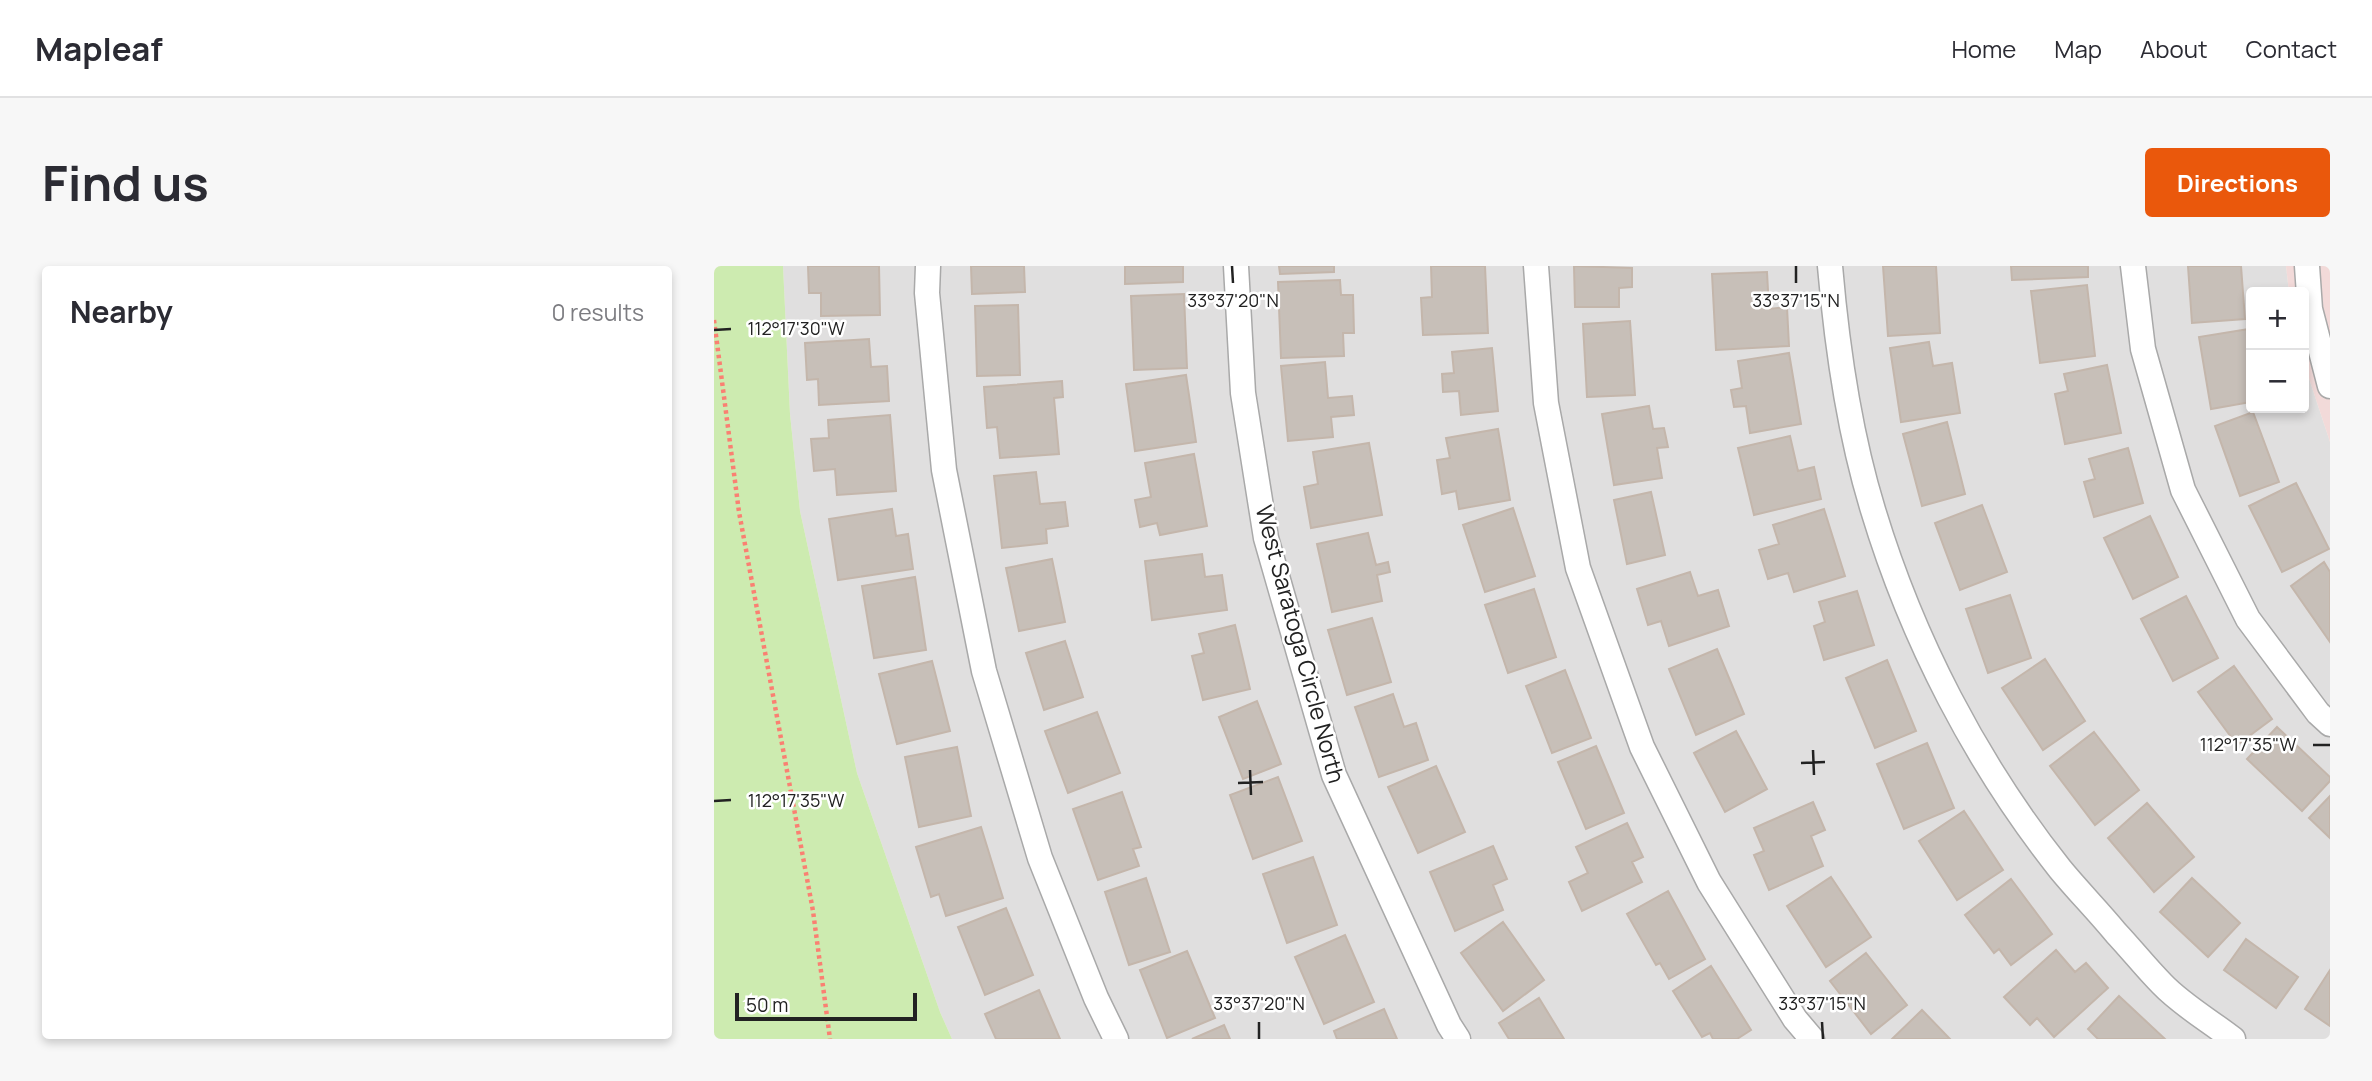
<!DOCTYPE html>
<meta charset="utf-8">
<style>
:root{--surface:#fff;--page:#f7f7f7;--text:#2b2b33;--muted:#7c7c81;--line:#e1e1e2;--accent:#ea580c}
body{margin:0;font-family:Manrope,sans-serif;background:var(--page);color:var(--text)}
.controls{position:absolute;right:21px;top:21px;display:grid;overflow:hidden;border-radius:7px;box-shadow:0 4px 10px #0003}
.controls button{width:63px;height:63px;display:grid;place-items:center;padding:0;border:0;border-bottom:2px solid var(--line);background:var(--surface);color:var(--text);font:35px sans-serif}
.scale{position:absolute;left:21px;bottom:18px;width:182px;box-sizing:border-box;padding-left:7px;border:4px solid #222;border-top:0;font-size:19px;line-height:24px;white-space:nowrap;color:#222;-webkit-text-stroke:5px #fff;paint-order:stroke}
.list{margin:0;padding:0;list-style:none}
h2{display:flex;justify-content:space-between;align-items:center;height:91px;margin:0;padding:0 28px;font-size:30px}
h2 small{font-size:23px;font-weight:400;color:var(--muted)}
.map{position:relative;flex:none;width:1616px;height:773px;overflow:hidden;border-radius:7px}
header{display:flex;align-items:center;gap:42px;box-sizing:border-box;height:98px;padding:0 35px;background:var(--surface);border-bottom:2px solid var(--line)}
header strong{font-size:33px}
nav{display:flex;gap:38px;margin-inline-start:auto;font-size:24px}
.intro{display:flex;align-items:center;justify-content:space-between;box-sizing:border-box;height:168px;padding:0 42px}
h1{margin:0;font-size:49px}
.button{padding:18px 32px;border-radius:7px;background:var(--accent);color:#fff;font-size:24px;font-weight:700}
main{display:flex;gap:42px;padding:0 42px}
aside{flex:1;background:var(--surface);border-radius:7px;box-shadow:0 4px 10px #0003}
.map>svg:first-child{display:block}
</style>
<header>
<strong>Mapleaf</strong>
<nav><a>Home</a><a>Map</a><a>About</a><a>Contact</a></nav>
</header>
<div class="intro"><h1>Find us</h1><a class="button">Directions</a></div>
<main>
<aside>
<h2>Nearby<small>0 results</small></h2>
<ul class="list">
</ul>
</aside>
<div class="map">
<svg width="1616" height="773" viewBox="0 0 1616 773">
<rect width="100%" height="100%" fill="#f2efe9"/>
<path fill="#e0dfdf" d="M69 0H1572L1575 26H1537V142H1590V97L1616 176V773H238L226 746 143 507 86 245 76 148Z"/>
<path fill="#f2dad9" d="M1572 0H1616V176L1590 97V26H1575Z"/>
<path fill="#cdebb0" d="M0 0H69L76 148 86 245 143 507 226 746 238 773H0Z"/>
<path fill="#c7bfb8" stroke="#c4b6ab" stroke-width="2" d="M94 0H165L166 49 107 50V27H95Z
M257 0H310L311 26 258 28Z
M411 0H469V16L411 18Z
M565 0H620V6L566 8Z
M717 0H771L774 67 709 69 707 32 718 31Z
M860 0 918 2V21L905 22V41H861Z
M1169 0H1222L1226 67 1174 70Z
M1297 0H1374V11L1298 14Z
M1474 0H1527L1531 53 1478 57Z
M1053 6 1055 43 1073 41 1075 80 1002 84 998 8Z
M626 14 627 29H639L640 67H629L630 90 567 92 564 16Z
M1373 19 1381 90 1326 97 1317 25Z
M470 28 473 102 420 104 417 30Z
M304 39 306 109 263 110 261 40Z
M916 55 921 129 873 131 869 58Z
M1535 63 1537 136 1497 143 1485 71Z
M155 73 157 101 173 100 175 135 105 139 104 113 93 114 91 77Z
M1215 76 1219 100 1238 97 1246 147 1187 156 1176 82Z
M778 82 784 145 747 149 745 125 729 126 728 108 740 107 738 86Z
M1075 87 1087 158 1036 167 1032 140 1020 141 1017 124 1028 122 1024 95Z
M611 96 614 132 638 130 640 149 617 151 619 171 574 175 567 100Z
M1393 99 1407 167 1351 178 1341 128 1354 125 1350 108Z
M472 109 482 176 421 185 412 118Z
M348 115 349 131 340 132 345 188 286 192 283 161 273 162 270 121Z
M935 140 939 163 950 162 954 181 943 182 948 212 900 219 888 148Z
M1539 146 1565 216 1526 230 1501 160Z
M176 149 182 225 123 229 121 203 100 205 97 173 115 172 114 154Z
M1233 156 1251 228 1208 240 1189 168Z
M784 163 796 234 745 243 742 225 728 228 723 194 736 192 732 172Z
M1076 170 1084 205 1100 201 1107 233 1040 249 1024 182Z
M655 177 668 249 597 262 590 221 604 218 599 186Z
M1414 182 1429 237 1380 251 1370 216 1381 213 1375 193Z
M480 188 493 260 446 269 443 257 426 261 421 234 437 231 431 197Z
M322 206 326 238 351 236 354 260 332 263 333 277 288 282 280 210Z
M1582 217 1615 283 1568 306 1535 240Z
M937 226 951 289 913 298 900 234Z
M1268 239 1293 306 1246 324 1221 257Z
M799 242 821 310 771 326 749 259Z
M178 243 182 270 194 268 199 303 124 314 115 253Z
M1110 243 1131 310 1080 326 1074 307 1054 313 1045 284 1065 278 1059 259Z
M1436 250 1464 311 1419 333 1390 272Z
M654 267 662 299 674 296 676 306 663 309 668 335 618 346 603 278Z
M488 288 491 311 508 309 513 344 438 354 431 295Z
M338 293 351 356 305 365 292 302Z
M1610 296 1616 306V376L1577 320Z
M976 306 984 330 1004 324 1015 360 955 380 947 355 934 359 923 323Z
M201 311 212 384 160 392 148 320Z
M820 323 842 391 794 407 771 339Z
M1143 325 1160 379 1110 394 1100 360 1111 356 1105 336Z
M1296 329 1317 392 1274 407 1252 343Z
M1472 330 1504 392 1459 415 1427 353Z
M658 352 677 416 633 429 614 364Z
M521 359 536 423 489 434 478 390 490 387 485 368Z
M351 375 369 431 330 444 312 387Z
M1003 383 1030 448 982 469 955 403Z
M1331 393 1371 455 1329 484 1288 422Z
M1173 394 1202 465 1161 482 1132 412Z
M218 395 236 465 183 478 165 408Z
M1520 400 1558 453 1523 479 1484 426Z
M851 404 877 472 838 487 812 420Z
M679 428 690 461 702 457 714 494 665 511 641 441Z
M543 435 567 498 529 513 505 451Z
M383 446 406 507 354 527 331 465Z
M1563 461 1616 511V515L1588 545 1533 493Z
M1022 465 1053 523 1011 546 980 487Z
M1380 466 1425 524 1381 559 1336 500Z
M1213 477 1240 542 1190 563 1163 498Z
M882 480 910 547 872 563 844 496Z
M243 481 257 550 205 561 191 491Z
M722 500 751 566 704 587 674 521Z
M564 511 588 575 539 593 516 529Z
M408 526 427 581 419 583 425 600 384 614 359 543Z
M1616 530V572L1595 552Z
M1099 536 1111 564 1097 570 1109 600 1055 624 1040 589 1050 585 1040 562Z
M1433 537 1480 591 1440 626 1394 572Z
M1250 545 1289 604 1243 634 1205 575Z
M913 557 929 591 918 596 928 616 868 645 855 616 874 607 862 581Z
M267 561 289 632 232 650 225 628 217 631 202 581Z
M779 580 793 613 779 619 789 644 741 665 716 606Z
M599 591 623 659 573 677 549 608Z
M1117 611 1157 671 1112 701 1073 640Z
M432 612 456 686 415 699 391 626Z
M1478 612 1526 657 1494 691 1446 646Z
M1297 613 1338 668 1297 699 1285 683 1280 687 1251 649Z
M954 625 991 693 955 713 946 697 942 699 913 648Z
M292 642 319 709 271 729 244 661Z
M789 656 830 714 789 745 747 687Z
M631 669 660 736 610 758 581 691Z
M1532 673 1584 711 1562 742 1510 704Z
M1342 684 1361 706 1372 697 1394 722 1340 771 1323 752 1316 759 1290 731Z
M473 685 501 752 453 772 426 704Z
M1152 687 1193 739 1157 768 1116 715Z
M997 700 1037 764 1023 773H999L996 767 988 771 959 725Z
M1616 704V760L1591 743Z
M325 724 346 773H282L271 748Z
M1405 730 1451 773H1384L1374 763Z
M825 732 850 773H795L785 757Z
M670 743 683 773H623L620 765Z
M1208 744 1236 773H1178Z
M510 759 516 773H478Z"/>
<g fill="none" stroke-linecap="round" stroke-linejoin="round">
<g stroke="#a9a9a9" stroke-width="27">
<path id="street" d="M214 0 213 27 230 204 270 405 326 592 382 732 402 773
M522 0 529 127 552 272 620 509 735 759 744 773
M822 0 832 137 864 302 928 481 995 616 1081 753 1098 773
M1116 0C1123 82 1135 166 1159 244 1198 373 1262 497 1346 603 1364 625 1384 645 1402 667 1418 684 1432 702 1448 718 1468 739 1496 755 1519 773
M1419 0 1429 83 1469 224 1534 353 1604 447 1616 458
M1593 0 1596 43 1616 120"/>
</g>
<path stroke="#fa8072" stroke-width="4.5" stroke-dasharray="3.5 3.5" stroke-linecap="butt" d="M0 54 25 246 99 645 116 773"/>
<use href="#street" stroke="#fff" stroke-width="24"/>
</g>
<path fill="none" stroke="#222" stroke-width="2.5" d="M518 0 519 17M1082 0V17M0 64 17 63M1599 479H1616M1099 484 1100 509M1087 497 1111 496M536 504 537 529M524 517 549 516M0 535 17 534M545 756V773M1108 756 1109 773"/>
<g text-anchor="middle" dominant-baseline="central" stroke-width="5" stroke-linejoin="round" paint-order="stroke">
<g font-size="23" fill="#222" stroke="#fff">
<text transform="translate(587 378) rotate(75)">West Saratoga Circle North</text>
</g>
</g>
<g font-size="18" text-anchor="middle" fill="#222" stroke="#fff" stroke-width="5" stroke-linejoin="round" paint-order="stroke">
<text x="519" y="41">33°37'20"N</text>
<text x="1082" y="41">33°37'15"N</text>
<text x="82" y="69">112°17'30"W</text>
<text x="1534" y="485">112°17'35"W</text>
<text x="82" y="541">112°17'35"W</text>
<text x="545" y="744">33°37'20"N</text>
<text x="1108" y="744">33°37'15"N</text>
</g>
</svg>
<div class="controls">
<button>+</button>
<button>−</button>
</div>
<div class="scale">50 m</div>
</div>
</main>
